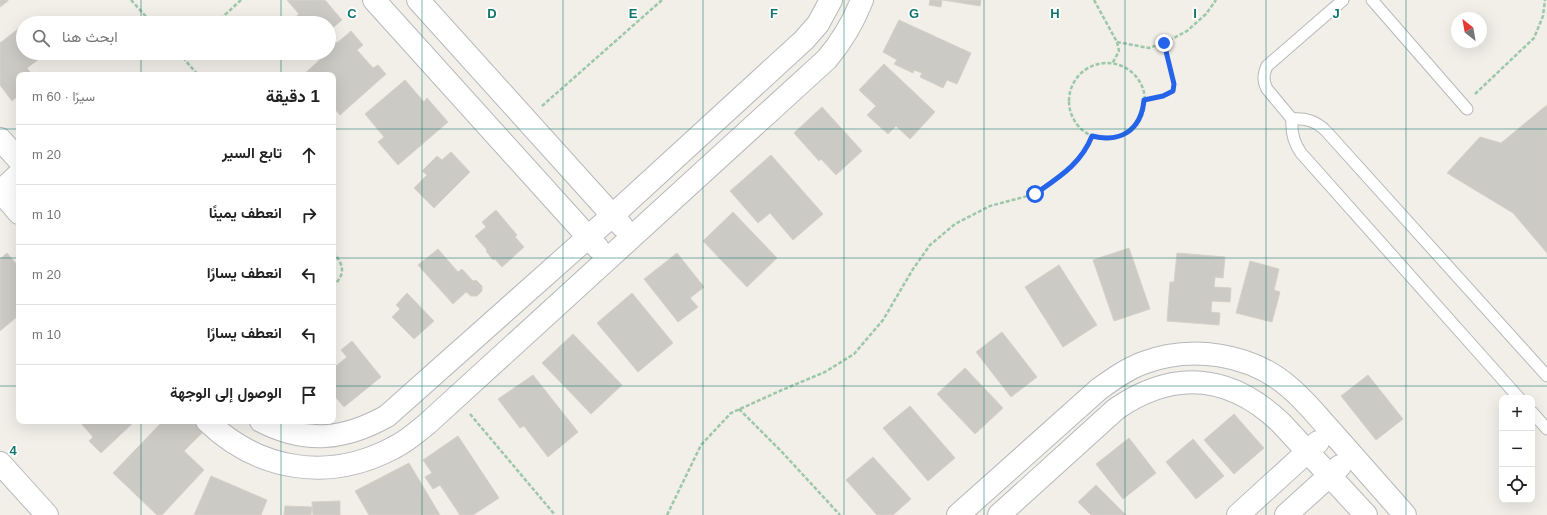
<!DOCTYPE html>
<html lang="ar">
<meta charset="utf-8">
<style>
:root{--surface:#fff;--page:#f6f6f6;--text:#222;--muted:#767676;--line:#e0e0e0}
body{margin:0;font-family:Arial,Vazirmatn,sans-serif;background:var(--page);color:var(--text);direction:rtl}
.controls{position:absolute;right:12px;bottom:12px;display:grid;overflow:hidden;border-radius:8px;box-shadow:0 4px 16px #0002}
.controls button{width:36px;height:36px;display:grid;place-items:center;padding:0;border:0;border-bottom:1px solid var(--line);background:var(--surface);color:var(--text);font:20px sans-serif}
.compass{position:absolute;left:1451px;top:12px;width:36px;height:36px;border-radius:50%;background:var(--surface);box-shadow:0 4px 16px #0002;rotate:329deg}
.stop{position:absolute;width:12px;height:12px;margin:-9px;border:3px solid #2563eb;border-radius:50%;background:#fff}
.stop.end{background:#2563eb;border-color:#fff;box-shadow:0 1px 4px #0008}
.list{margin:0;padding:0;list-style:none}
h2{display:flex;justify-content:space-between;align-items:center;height:52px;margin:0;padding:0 16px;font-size:17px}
h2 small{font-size:13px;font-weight:400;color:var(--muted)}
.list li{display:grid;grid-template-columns:26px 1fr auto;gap:12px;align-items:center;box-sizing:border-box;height:60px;padding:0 16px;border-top:1px solid var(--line)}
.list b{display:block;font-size:15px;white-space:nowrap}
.list em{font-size:13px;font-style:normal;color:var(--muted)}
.icon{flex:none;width:22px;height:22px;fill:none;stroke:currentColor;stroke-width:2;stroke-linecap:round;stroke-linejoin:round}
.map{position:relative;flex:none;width:1547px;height:515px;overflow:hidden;direction:ltr}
.search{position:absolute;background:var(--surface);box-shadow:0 4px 16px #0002;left:16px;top:16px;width:320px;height:44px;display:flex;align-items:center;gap:10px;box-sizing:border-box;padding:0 14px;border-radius:22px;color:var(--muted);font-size:15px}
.panel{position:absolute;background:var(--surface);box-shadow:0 4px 16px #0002;left:16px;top:72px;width:320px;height:352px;border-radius:8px;direction:rtl}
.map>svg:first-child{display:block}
</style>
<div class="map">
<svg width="1547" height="515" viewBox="0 0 1547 515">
<rect width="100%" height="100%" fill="#f1efe8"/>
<path fill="#cccac5" stroke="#d6d1c6" d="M0 0H8V1L0 7Z
M287 0H325L342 20 329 31V23H289L299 14Z
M930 0H942L941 7 929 5Z
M943 0H981L980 6Z
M899 20 971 53 957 84 947 80 943 88 920 77 922 73 914 70 913 73 894 64 897 60 883 52Z
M23 25V53H47L27 68 32 75H19V95L12 101 0 85V43Z
M351 31 363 45 357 50 373 68 378 65 386 74 340 115 334 108 336 106 333 102V75H303L323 57 320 54 329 53V46L335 41 337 43Z
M291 53H304L296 59Z
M884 64 935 112 910 139 896 126 888 134 867 115 876 106 859 90Z
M405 80 424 102 427 98 448 122 398 165 378 142 384 137 365 114Z
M1547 105V253L1513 213 1447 173 1480 137 1501 143Z
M822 107 862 151 836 175 821 159 819 161 794 133Z
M451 152 470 172 434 208 414 188 427 175 422 171 437 156 442 160Z
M771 155 823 214 793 240 770 213 758 223 730 191Z
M496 210 517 235 515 237 524 247 502 267 495 259 493 260 486 251 487 250 475 236 486 227 482 222Z
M733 212 777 258 747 287 703 241Z
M1129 248 1150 309 1114 321 1093 260Z
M438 249 458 272 462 269 473 281 476 280 482 286V291L477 296H471L466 292 453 304 418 265Z
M7 253 19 267V315L0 331V259Z
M677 253 704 287 690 298 698 307 678 322 644 279Z
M1177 253 1225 257 1223 278 1215 277 1214 287 1231 288 1230 302 1212 301 1211 312 1220 313 1219 325 1167 321 1170 282H1174Z
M1250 261 1279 269 1274 290 1280 292 1272 322 1236 313Z
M1059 265 1097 325 1063 347 1025 287Z
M407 293 434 321 414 339 392 317 400 309 396 305Z
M632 293 673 343 638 372 597 323Z
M1002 332 1037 377 1011 397 976 352Z
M573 334 622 385 591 414 542 363Z
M352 341 381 377 344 407 333 394V363L336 366 347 357 341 350Z
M965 368 1003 408 975 434 937 394Z
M533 375 578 432 548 457 524 426 520 428 498 399Z
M1368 375 1403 419 1376 440 1341 396Z
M910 406 955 458 928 481 883 428Z
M1234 414 1264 448 1234 474 1204 440Z
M79 421H135L101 453 89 441 93 437Z
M163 421H198L206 429 184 451 204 470 162 515H157L113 473Z
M458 436 499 498 473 515H460L440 485 433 489 425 477 432 473 423 460Z
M1129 438 1156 473 1123 499 1096 464Z
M1193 439 1224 476 1196 499 1166 462Z
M873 457 911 499 893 515H877L846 480Z
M409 463 440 515H369L355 491Z
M211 476 267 500 261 515H194Z
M1096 485 1126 515H1091L1078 502Z
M340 501V515H313L312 502Z
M285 506 312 507 311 515H284Z"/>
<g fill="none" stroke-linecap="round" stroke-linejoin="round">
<g stroke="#b5b8bc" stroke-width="13">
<path id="service" d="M1343 0 1267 66C1263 75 1263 81 1267 89L1292 119C1291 132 1293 142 1301 153L1519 398
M1372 0 1467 109
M1292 119C1306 118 1316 121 1326 131L1547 376
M1532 412 1547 429"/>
</g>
<g stroke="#b5b8bc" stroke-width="24">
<path id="minor" d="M374 0 598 248
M418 0 622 226
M0 139 19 160
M0 191 19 213
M0 192 19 174
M207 421C259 471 329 482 393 448 406 442 417 432 428 423L827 59C843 40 853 23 862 0
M261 421C306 444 344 440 387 416L613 215 804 40 818 24 831 0
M0 463 47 515
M958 515 1099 389C1113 379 1127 369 1143 363 1191 345 1250 353 1289 387 1305 400 1317 416 1331 431 1356 459 1380 487 1405 515
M999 515 1116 409C1174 369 1230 374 1281 423L1366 515
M1238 515 1318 442
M1286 515 1340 466"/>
</g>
<path stroke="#9cc7a9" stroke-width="2.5" stroke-dasharray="4 2" stroke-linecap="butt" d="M131 0 152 23
M1094 0 1117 42 1119 51 1112 64
M216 23 241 0
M1117 42 1149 48 1164 43 1187 31 1206 14 1216 0
M179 53 198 75
M1069 101a38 38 0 1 1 76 0a38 38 0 1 1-76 0Z
M1475 94 1534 38 1543 16 1545 0
M1145 100 1163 96 1173 91 1174 84 1164 43
M542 106 662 0
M333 252C344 265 346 274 333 286
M739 409 782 452 840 515
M470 414 555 515
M667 515 701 445 731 413 782 390 825 372 854 354 883 320 913 269 930 245 955 224 990 206 1035 194 1067 172 1087 147 1092 136"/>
<use href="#service" stroke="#fff" stroke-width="11"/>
<use href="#minor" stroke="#fff" stroke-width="22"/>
</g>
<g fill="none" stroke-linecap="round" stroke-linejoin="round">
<path stroke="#2563eb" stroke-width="5" d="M1035 194C1059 177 1081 164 1092 136 1120 143 1141 131 1144 100L1163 96 1173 91 1174 84 1164 43"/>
</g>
<path fill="none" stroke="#0f766e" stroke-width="1" stroke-opacity="0.55" d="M141 0V23M281 0V23M422 0V515M563 0V515M703 0V515M844 0V515M984 0V515M1125 0V515M1266 0V515M1406 0V515M141 53V75M281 53V75M0 129H19M333 129H1547M0 258H19M333 258H1547M0 386H19M333 386H1547M141 421V515M281 421V515"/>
<g font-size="13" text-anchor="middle" font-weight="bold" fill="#0f766e" stroke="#fff" stroke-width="3.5" stroke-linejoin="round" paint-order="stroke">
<text x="352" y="18">C</text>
<text x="492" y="18">D</text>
<text x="633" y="18">E</text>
<text x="774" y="18">F</text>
<text x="914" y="18">G</text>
<text x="1055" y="18">H</text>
<text x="1195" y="18">I</text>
<text x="1336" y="18">J</text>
<text x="13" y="455">4</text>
</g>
</svg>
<div class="controls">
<button>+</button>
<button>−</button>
<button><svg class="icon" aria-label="locate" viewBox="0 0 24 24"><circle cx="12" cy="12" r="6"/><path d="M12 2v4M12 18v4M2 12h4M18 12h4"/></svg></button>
</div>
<svg class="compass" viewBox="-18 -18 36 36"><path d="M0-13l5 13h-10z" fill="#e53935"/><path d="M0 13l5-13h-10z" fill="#767676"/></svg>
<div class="stop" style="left:1035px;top:194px"></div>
<div class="stop end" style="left:1164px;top:43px"></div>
<div class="search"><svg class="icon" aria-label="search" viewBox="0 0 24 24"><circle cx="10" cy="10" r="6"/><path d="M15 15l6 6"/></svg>ابحث هنا</div>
<section class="panel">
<h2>1 دقيقة<small>سيرًا · 60 m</small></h2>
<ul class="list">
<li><svg class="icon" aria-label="ahead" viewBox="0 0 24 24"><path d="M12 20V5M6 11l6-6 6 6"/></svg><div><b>تابع السير</b></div><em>20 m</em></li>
<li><svg class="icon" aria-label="right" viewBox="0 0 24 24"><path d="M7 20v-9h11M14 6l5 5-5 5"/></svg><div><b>انعطف يمينًا</b></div><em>10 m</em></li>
<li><svg class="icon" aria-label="left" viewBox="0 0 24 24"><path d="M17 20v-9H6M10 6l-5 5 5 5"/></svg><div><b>انعطف يسارًا</b></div><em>20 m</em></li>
<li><svg class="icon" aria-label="left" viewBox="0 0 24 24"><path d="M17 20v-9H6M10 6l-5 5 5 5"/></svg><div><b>انعطف يسارًا</b></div><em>10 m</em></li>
<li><svg class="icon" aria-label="arrive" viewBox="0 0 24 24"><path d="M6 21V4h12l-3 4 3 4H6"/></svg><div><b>الوصول إلى الوجهة</b></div></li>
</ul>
</section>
</div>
